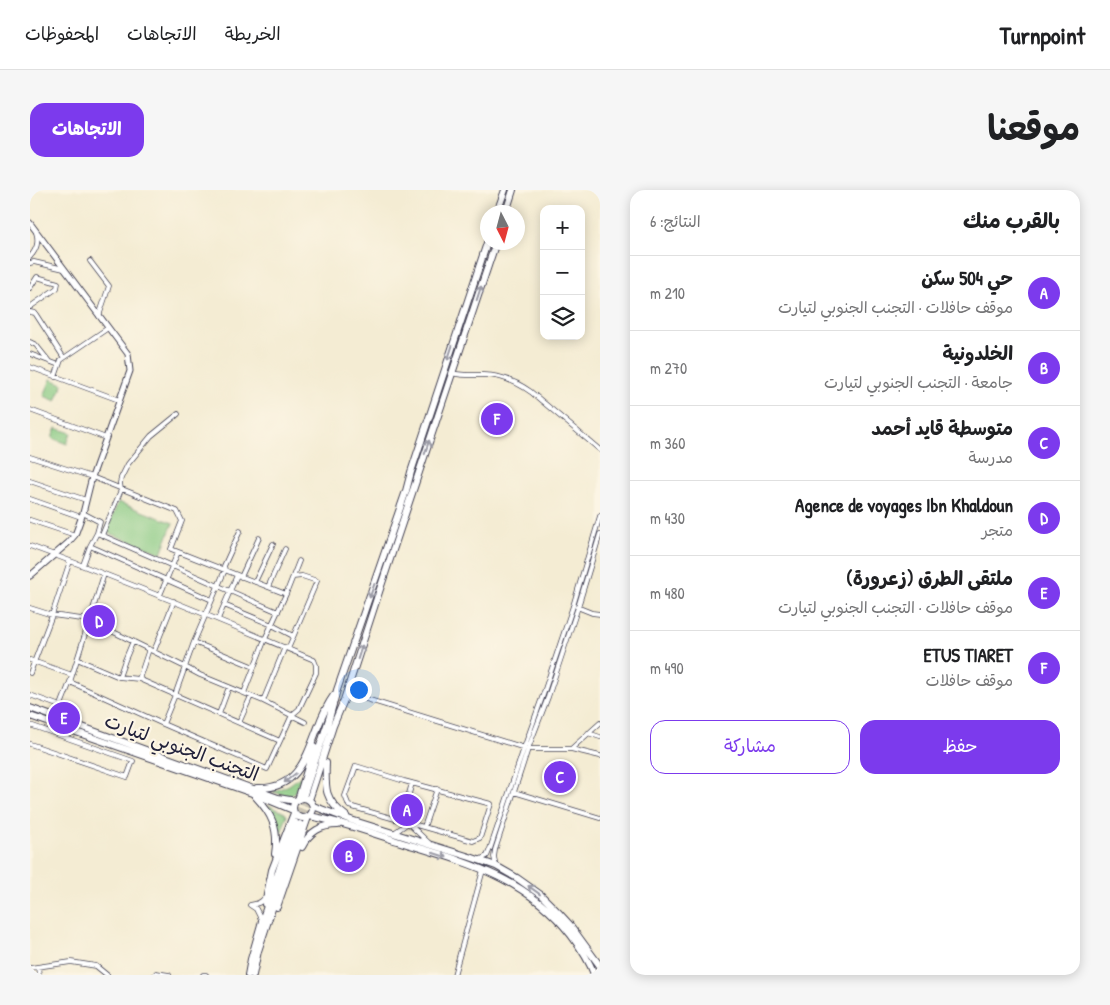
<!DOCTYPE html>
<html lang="ar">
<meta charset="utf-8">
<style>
:root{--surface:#fff;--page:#f6f6f6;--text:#202124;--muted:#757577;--line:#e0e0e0;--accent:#7c3aed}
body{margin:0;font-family:"Patrick Hand","Playpen Sans Arabic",sans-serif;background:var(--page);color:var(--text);direction:rtl}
.controls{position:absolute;right:15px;top:15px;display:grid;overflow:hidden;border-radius:10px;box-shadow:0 2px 12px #0003}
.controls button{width:45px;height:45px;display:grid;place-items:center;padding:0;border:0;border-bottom:1px solid var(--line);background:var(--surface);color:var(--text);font:25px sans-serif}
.compass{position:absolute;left:450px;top:15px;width:45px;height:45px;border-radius:50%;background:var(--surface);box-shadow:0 2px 12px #0003;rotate:174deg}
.you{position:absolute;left:328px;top:499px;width:18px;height:18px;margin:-12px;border:4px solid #fff;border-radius:50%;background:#1a73e8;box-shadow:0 0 0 8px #1a73e833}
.badge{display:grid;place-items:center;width:32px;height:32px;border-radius:50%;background:var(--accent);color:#fff;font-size:16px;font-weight:700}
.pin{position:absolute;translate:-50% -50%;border:2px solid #fff;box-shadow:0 1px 5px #0006}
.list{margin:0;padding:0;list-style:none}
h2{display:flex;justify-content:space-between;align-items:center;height:65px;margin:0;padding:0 20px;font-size:21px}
h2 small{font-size:16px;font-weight:400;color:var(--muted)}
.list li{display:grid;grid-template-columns:32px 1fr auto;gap:15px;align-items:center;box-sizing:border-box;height:75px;padding:0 20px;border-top:1px solid var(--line)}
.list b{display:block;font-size:19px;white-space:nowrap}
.list p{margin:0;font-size:16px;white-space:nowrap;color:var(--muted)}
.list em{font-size:16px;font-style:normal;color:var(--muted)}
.actions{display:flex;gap:10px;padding:15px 20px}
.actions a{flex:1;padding:11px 0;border:1px solid var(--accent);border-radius:15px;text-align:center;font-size:18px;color:var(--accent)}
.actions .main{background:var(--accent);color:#fff}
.icon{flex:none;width:28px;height:28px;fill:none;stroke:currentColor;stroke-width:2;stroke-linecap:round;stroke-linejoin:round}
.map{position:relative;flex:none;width:570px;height:785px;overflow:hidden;direction:ltr;border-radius:15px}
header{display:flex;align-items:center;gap:30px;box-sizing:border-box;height:70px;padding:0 25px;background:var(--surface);border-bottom:1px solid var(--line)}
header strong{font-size:24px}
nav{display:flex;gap:28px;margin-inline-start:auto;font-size:18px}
.intro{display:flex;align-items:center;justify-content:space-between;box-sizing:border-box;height:120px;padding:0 30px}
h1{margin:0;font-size:35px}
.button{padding:12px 22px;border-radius:15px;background:var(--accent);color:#fff;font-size:18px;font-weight:700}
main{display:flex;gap:30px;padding:0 30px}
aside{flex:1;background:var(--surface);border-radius:15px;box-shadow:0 2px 12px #0003}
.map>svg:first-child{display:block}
</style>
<header>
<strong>Turnpoint</strong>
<nav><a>الخريطة</a><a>الاتجاهات</a><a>المحفوظات</a></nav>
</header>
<div class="intro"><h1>موقعنا</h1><a class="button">الاتجاهات</a></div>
<main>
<aside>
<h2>بالقرب منك<small>النتائج: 6</small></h2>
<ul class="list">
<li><span class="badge">A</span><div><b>حي 504 سكن</b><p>موقف حافلات · التجنب الجنوبي لتيارت</p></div><em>210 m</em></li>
<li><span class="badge">B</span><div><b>الخلدونية</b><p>جامعة · التجنب الجنوبي لتيارت</p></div><em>270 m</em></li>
<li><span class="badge">C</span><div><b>متوسطة قايد أحمد</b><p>مدرسة</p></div><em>360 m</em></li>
<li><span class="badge">D</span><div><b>Agence de voyages Ibn Khaldoun</b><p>متجر</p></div><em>430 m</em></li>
<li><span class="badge">E</span><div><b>ملتقى الطرق (زعرورة)</b><p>موقف حافلات · التجنب الجنوبي لتيارت</p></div><em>480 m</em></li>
<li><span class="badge">F</span><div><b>ETUS TIARET</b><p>موقف حافلات</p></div><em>490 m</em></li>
</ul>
<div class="actions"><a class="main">حفظ</a><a>مشاركة</a></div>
</aside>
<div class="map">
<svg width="570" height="785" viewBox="0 0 570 785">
<rect width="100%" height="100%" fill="#fcf5e5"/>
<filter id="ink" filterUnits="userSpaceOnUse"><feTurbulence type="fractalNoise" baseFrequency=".02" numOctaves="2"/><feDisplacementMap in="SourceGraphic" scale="10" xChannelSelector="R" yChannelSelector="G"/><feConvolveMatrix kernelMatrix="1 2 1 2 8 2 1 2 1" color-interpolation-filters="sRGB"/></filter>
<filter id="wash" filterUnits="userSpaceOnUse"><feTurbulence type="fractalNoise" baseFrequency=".0096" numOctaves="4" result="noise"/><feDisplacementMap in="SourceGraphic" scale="20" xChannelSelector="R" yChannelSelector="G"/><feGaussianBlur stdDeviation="1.12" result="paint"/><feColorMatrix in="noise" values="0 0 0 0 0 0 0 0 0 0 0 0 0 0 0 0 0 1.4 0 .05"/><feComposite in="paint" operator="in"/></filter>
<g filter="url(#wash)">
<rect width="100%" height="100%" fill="#f4ecd3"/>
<path fill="#87c982" stroke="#54765e" d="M21 189 33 194 26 211 14 206Z
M26 238 41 243 37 254 22 248Z
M88 312 143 333 131 363 76 342Z
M271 586C268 593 267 603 260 606L243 602 259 595Z
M238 615 255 623 257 626 251 643 246 628Z"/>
</g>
<g filter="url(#ink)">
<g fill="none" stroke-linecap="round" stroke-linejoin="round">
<path stroke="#cac4b5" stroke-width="6" stroke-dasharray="6 3" stroke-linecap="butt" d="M265 632 274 604
M270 634 280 607"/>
<g stroke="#424052" stroke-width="5.5">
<path id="street" d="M0 67C7 59 9 52 6 42
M60 71 79 96 69 126
M0 73 4 72 34 79
M0 98 7 87 28 93 27 98 0 117
M0 122 5 123 34 168
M0 152 6 155 18 170
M0 164 29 175
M0 177 89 210
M422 183C433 186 443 185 453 185 471 185 487 192 501 202L570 260
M25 187 31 170 78 138
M0 220 76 248
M0 267 62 287 147 321 152 331 141 359 256 404
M0 291 56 310
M0 309 51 327
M53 323 70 332 67 343 248 422
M0 330 45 345
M210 341 194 376 195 380 164 452 224 477
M72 345 91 300 90 293 91 288 98 274 121 246 148 224
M0 356C96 391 190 430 284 470L286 475V483L269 519 262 525 237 579 133 534 40 492
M60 356 182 410
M53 375 60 356 67 343
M211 387 229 348
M225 392 243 354
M238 397 255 359
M130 405 148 362
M194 415 242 435 263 446
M547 417 562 423 570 424
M0 418 22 425 59 430 155 477 170 485 233 511 275 532
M188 429 207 385
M258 459 287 391 272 386 263 387
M124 461 144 411
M47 469 89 487 109 489 250 551
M0 470 42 485
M0 483 22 425 40 371
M89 487 95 470 103 451
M109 489 119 459
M214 503 235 449 256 404 269 371
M317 503 498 559H541L570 566
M0 505 30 516
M233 511 255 457
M189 524 199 497
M26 528 40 492 74 384
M209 533 221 506
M133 534 145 505 164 452
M0 535 103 571 97 587 0 554
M558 543 570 547
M541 559 570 533
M326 576 374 591 461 614 450 648 443 651 319 616 315 606Z
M382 593 373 625 378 633 399 653
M484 602 570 628
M394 637 407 599
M364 643 378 633
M449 670 457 666 460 659 494 558 513 505 543 416 570 326
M466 676 464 667 465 660 498 559 518 507 548 417 570 344
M232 731 226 719 220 715C226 714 232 713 235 707
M8 777 9 785
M0 778 41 772 66 776 77 785
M125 785 126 783 139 785
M173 785H176
M424 785 453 680"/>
</g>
<g stroke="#424052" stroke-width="7">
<path id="secondary" d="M0 33 98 164 100 181 62 287 53 323 45 345 38 353 0 386"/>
</g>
<g stroke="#424052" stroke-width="8">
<path id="highway" d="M467 22 475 0
M476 22 483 0
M0 518 248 608 266 611
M0 526 222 603 263 620
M296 573C295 598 294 610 316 626
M227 598C267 600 276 568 288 537 292 526 297 515 304 505
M274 604 299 529 307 500 376 301 381 282 458 50
M225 606C242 624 249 639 245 664
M280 607 303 536 314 510 349 402 466 52
M263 618a10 10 0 1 1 20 0a10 10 0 1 1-20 0Z
M268 610 284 557
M283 616 321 630 440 667 466 676 487 688 511 705 528 722 540 735 570 776
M279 626C309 631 339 642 367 651 435 672 495 686 541 745 550 757 559 770 564 784
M272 657C280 641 291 635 308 635
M235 714 242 680 264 623
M247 717 278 627
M218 785 221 769 232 731 265 632
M223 785 228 761 270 634"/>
</g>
<use href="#street" stroke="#fff" stroke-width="4"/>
<use href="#secondary" stroke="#fff" stroke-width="5"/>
<use href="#highway" stroke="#fff" stroke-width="6"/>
</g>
<defs><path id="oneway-shaft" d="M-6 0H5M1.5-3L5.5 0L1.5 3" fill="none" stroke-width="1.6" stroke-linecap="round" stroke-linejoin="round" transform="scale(1.25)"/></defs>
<g stroke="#9c9ca7">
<use href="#oneway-shaft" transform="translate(449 103) rotate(-72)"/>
<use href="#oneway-shaft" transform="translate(420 163) rotate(108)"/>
<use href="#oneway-shaft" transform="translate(397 257) rotate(-72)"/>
<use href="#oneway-shaft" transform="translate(342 401) rotate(109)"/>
<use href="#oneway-shaft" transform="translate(330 462) rotate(-72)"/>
<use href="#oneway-shaft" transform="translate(260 588) rotate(141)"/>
<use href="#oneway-shaft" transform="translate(410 665) rotate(18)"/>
<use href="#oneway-shaft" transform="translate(504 700) rotate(-144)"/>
</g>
</g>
<g text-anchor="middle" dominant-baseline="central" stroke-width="4.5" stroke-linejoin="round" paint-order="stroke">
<g font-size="19" fill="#22223b" stroke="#fcf5e5">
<text transform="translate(152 557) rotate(20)">التجنب الجنوبي لتيارت</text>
</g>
</g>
</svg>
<div class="controls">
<button>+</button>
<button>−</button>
<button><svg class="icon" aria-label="layers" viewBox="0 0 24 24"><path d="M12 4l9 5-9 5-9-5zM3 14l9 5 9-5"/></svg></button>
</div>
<svg class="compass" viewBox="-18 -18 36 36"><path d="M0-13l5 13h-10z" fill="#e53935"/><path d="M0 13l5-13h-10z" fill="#757577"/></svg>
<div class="you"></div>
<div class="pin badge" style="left:377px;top:620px">A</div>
<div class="pin badge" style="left:319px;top:666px">B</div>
<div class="pin badge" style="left:530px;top:587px">C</div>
<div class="pin badge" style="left:69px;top:431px">D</div>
<div class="pin badge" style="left:34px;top:528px">E</div>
<div class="pin badge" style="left:467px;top:229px">F</div>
</div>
</main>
